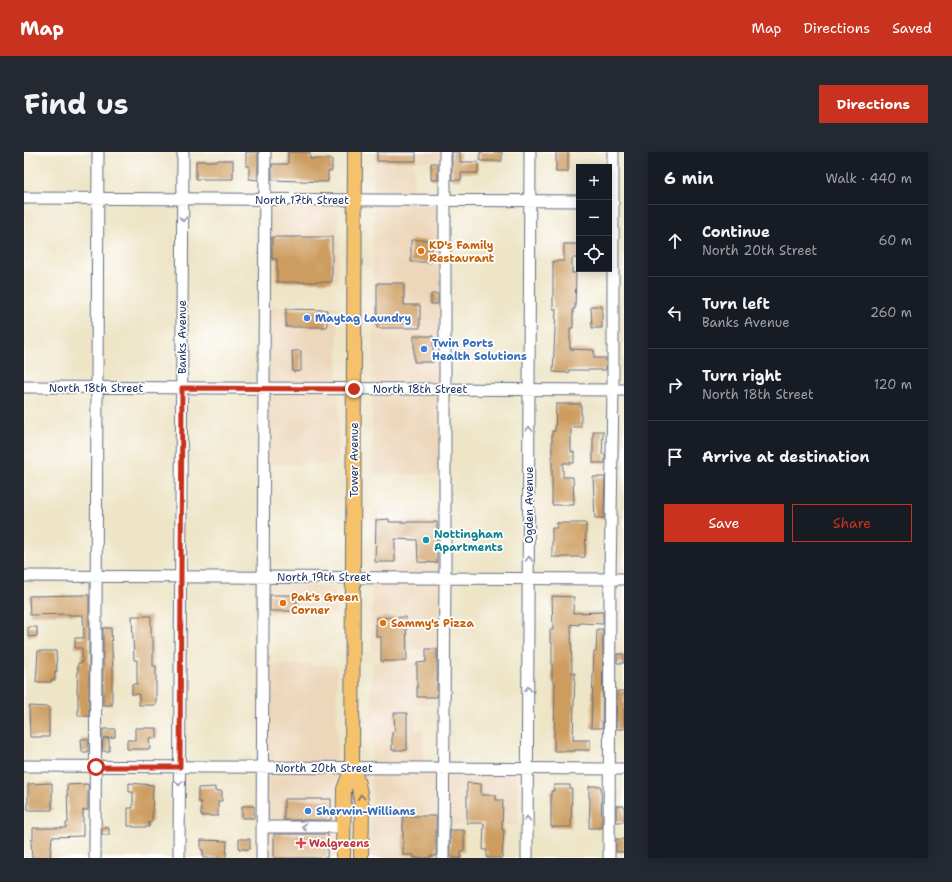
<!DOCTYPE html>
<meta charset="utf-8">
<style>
:root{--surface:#171b24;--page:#242831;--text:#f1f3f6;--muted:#9ea1a6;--line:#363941;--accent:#c8321e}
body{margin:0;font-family:"Shantell Sans",sans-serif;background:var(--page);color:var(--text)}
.controls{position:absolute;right:12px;top:12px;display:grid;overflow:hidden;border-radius:0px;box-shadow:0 2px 10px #0003}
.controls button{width:36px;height:36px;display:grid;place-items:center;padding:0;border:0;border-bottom:1px solid var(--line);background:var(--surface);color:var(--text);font:20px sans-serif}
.stop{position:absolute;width:12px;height:12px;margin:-9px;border:3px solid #c8321e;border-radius:50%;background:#fff}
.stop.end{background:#c8321e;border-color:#fff;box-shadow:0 1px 4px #0008}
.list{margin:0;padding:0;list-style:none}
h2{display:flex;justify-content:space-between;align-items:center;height:52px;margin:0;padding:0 16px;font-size:17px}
h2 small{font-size:13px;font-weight:400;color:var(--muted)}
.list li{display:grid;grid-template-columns:26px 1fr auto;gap:12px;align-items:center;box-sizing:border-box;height:72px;padding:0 16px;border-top:1px solid var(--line)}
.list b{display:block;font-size:15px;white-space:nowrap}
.list p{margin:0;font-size:13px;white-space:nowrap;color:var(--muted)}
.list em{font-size:13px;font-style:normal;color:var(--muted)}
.actions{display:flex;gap:8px;padding:12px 16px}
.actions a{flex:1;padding:9px 0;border:1px solid var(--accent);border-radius:0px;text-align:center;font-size:14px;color:var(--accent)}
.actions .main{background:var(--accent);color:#fff}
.icon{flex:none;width:22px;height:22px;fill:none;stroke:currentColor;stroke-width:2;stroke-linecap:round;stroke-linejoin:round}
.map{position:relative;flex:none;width:600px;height:706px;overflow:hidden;border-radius:0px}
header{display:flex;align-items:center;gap:24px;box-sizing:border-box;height:56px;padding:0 20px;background:var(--accent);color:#fff}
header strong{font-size:19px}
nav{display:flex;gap:22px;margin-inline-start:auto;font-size:14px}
.intro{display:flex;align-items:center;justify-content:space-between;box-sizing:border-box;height:96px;padding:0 24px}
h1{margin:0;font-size:28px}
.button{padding:10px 18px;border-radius:0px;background:var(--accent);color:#fff;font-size:14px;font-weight:700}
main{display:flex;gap:24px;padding:0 24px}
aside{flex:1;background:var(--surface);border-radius:0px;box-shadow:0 2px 10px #0003}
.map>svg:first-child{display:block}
</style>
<header>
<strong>Map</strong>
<nav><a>Map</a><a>Directions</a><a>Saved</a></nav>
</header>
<div class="intro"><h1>Find us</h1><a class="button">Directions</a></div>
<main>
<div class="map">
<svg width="600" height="706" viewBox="0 0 600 706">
<rect width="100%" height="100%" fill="#fff"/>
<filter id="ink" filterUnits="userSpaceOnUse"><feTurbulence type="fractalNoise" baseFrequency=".025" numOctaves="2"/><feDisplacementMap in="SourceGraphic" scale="8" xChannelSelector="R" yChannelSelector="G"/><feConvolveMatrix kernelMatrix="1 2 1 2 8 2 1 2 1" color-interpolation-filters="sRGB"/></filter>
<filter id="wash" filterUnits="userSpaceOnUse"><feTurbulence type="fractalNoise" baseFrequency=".012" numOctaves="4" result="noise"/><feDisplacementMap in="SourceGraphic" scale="16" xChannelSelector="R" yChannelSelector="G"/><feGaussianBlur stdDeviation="0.9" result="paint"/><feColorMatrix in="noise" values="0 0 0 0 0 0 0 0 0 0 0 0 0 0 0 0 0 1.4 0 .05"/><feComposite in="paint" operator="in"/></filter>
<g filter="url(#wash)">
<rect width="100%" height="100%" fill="#eee5c7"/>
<path fill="#edd7bb" d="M350 0H418V9H390L389 53H417V322L348 323Z
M244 52 284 53 306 55 311 57 314 61V130H243Z
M243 154H314V312H241Z
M348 355H417V497L348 498Z
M242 431H271L285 434 307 435 312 440 313 462H242Z
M415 510 414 552 392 553 391 578H399L400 621 490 622 493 624 495 631 494 673H415L414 706H347L348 511Z
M242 512 313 513V706H241Z"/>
<g id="blocks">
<path fill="#cd9d61" d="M222 0H234V28L225 27V14H222Z
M264 0H286V7H308V19H304V30L248 28V12H264Z
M353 0H392V9H353Z
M428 0H436V10H454V21H437V28H428Z
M456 0H478V9H456Z
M532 0H544V20H532Z
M194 8H209V27H172V9H194Z
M407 11H414V28H407Z
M248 85H308V130H253V107H248Z
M387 88H408V110H387Z
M540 92H555V106H548V121H552L551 157H549V176H546V197L570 198V206H582V218H545V221L529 220 532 157H529V109H540Z
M353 131H380V153H396V176H353Z
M407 142H414V152H407Z
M567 154H578V176H568Z
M262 157 303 158V175H262Z
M390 184H409V210H390Z
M268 199H277V219L269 220Z
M532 252H557V275H547V300H550V311H539V325H549L550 353H528V279H531Z
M569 279H579L578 302H581V311H569Z
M569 325H581L580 366H571Z
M365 367V370H413V411L394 410 393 388 371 387V410H351L352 368Z
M533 371H562L561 405H528V376H533Z
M58 443H65V564H54V541H53L54 511H58V496H51V486H60L59 463H45V462L6 463 5 444Z
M246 443H272V459H246Z
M528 444 550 445 549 461 579 460V472L555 471V473L547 472 548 521H551L549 588H566V598H551V599H530L531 530 528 529V490H526V477L529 478Z
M108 464H127V486H129V514H132V553H115V542H108V532H113V508H110Z
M382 465 383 509H357V485H352V466Z
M4 475H13V484L4 485Z
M79 476H87L89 519V530H88V553H79Z
M573 477H579L578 576H567L570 500H572Z
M402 497H413V545H393V511L402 510Z
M14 499H32L33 519H31V528H27V530H12Z
M593 502H600V511H593Z
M593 539H600V577H592Z
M5 554 25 555V585H6Z
M370 561H383V598H368V580H371Z
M111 576H133V586H125L126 597H103V588H111Z
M79 577H91V585L79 586Z
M57 587H64V600H58Z
M79 587H85V599H78Z
M28 631V658H4V632Z
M105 631 129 633 128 670H125V675H109V674H104V656H109V640H105Z
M443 631 457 632V643H472V648H479L478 678H480L478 706H463V698H459L460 671H443Z
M64 632V658H59V684L28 685 26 706H8L7 688H9V676H42V671H44L43 633Z
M530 633H546V637H548L547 675H527V639H530Z
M565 634H577L578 676H565L566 646H565Z
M191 635V639H198V649H194V664H177V650H174V636Z
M260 647H307V668H260Z
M218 654H230V666H218Z
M592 654H600V670H592Z
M379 664H412V704H406V706H390V703H379Z
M78 676H85V683H78Z
M426 678H440V699H437V706H427V704H426Z
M250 682H304L303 706H250Z
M215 687H226V697H215Z
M592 687H600V700H592Z
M177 688 203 689 202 706H179V698H177Z"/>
</g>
</g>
<g filter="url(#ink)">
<use href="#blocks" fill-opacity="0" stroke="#656f83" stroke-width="1"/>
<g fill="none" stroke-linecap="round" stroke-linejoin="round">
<g stroke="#656f83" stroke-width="13">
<path id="minor" d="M0 46 555 49
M0 235 600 238
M0 424 600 427
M0 614 600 617
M238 675H319
M71 706 74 0
M155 706 159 0
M238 706 241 0
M419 706 421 426V0
M503 706 506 0
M585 706 586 427 589 238V0"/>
</g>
<g stroke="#656f83" stroke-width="16">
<path id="major" d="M328 616C342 643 337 676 337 706
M319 706 320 637 328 616 331 0"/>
</g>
<use href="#minor" stroke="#fff" stroke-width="11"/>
<use href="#major" stroke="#f5c16b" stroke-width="14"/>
</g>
<defs><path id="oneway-chevron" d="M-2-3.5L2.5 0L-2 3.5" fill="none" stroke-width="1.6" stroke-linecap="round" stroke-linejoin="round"/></defs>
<g stroke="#8d97ae">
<use href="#oneway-chevron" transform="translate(159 67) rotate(90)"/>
<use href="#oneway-chevron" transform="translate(505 277) rotate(-90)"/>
<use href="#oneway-chevron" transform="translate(505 407) rotate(-90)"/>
<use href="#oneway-chevron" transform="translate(504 537) rotate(-90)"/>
<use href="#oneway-chevron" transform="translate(155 631) rotate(90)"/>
<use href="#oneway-chevron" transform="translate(503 667) rotate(-90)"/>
<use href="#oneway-chevron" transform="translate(280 675) rotate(-180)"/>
</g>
<use stroke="#7d7164" href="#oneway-chevron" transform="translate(337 645) rotate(-94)"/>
</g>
<g fill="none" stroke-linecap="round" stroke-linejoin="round" filter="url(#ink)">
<path stroke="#c8321e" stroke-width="5" d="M72 615H156L158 236 330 237"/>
</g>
<g fill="#e8710a" stroke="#fff" stroke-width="1.5">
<circle cx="397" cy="99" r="4"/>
<circle cx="259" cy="451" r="4"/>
<circle cx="359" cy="471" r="4"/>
</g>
<g fill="#3f7fe0" stroke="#fff" stroke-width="1.5">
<circle cx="283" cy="166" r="4"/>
<circle cx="400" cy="197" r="4"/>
<circle cx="284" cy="659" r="4"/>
</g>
<circle fill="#0f9aa8" stroke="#fff" stroke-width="1.5" cx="402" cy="388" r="4"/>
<path fill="#e0444e" stroke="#fff" stroke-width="1.5" d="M275 685h4v4h4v4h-4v4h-4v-4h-4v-4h4z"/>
<g text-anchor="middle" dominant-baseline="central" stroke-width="3.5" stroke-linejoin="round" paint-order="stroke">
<g font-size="11" fill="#1b2f5e" stroke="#fff">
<text x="278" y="48">North 17th Street</text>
<text transform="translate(158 185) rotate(-90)">Banks Avenue</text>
<text x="72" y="236">North 18th Street</text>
<text x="396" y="237">North 18th Street</text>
<text transform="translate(330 308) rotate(-90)">Tower Avenue</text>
<text transform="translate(505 353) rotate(-90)">Ogden Avenue</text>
<text x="300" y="425">North 19th Street</text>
<text x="300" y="616">North 20th Street</text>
</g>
<g font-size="11" font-weight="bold" fill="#c56008" stroke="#fff" text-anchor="start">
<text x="405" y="93">KD's Family<tspan x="405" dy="13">Restaurant</tspan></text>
<text x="267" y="445">Pak's Green<tspan x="267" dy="13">Corner</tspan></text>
<text x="367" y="471">Sammy's Pizza</text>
</g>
<g font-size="11" font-weight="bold" fill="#366cbe" stroke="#fff" text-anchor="start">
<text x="291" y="166">Maytag Laundry</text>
<text x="408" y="191">Twin Ports<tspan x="408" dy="13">Health Solutions</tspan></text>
<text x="292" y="659">Sherwin-Williams</text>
</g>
<g font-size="11" font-weight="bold" fill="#0d838f" stroke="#fff" text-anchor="start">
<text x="410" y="382">Nottingham<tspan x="410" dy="13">Apartments</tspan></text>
</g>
<g font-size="11" font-weight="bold" fill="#be3a42" stroke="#fff" text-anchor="start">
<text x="285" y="691">Walgreens</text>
</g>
</g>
</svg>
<div class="controls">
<button>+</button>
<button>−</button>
<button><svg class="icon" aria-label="locate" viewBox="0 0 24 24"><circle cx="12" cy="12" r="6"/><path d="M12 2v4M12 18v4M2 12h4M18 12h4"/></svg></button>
</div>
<div class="stop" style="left:72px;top:615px"></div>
<div class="stop end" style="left:330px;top:237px"></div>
</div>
<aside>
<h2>6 min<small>Walk · 440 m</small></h2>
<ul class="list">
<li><svg class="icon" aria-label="ahead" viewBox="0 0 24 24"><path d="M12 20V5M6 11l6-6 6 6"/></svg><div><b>Continue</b><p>North 20th Street</p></div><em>60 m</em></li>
<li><svg class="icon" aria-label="left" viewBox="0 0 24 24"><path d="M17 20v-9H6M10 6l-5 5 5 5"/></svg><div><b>Turn left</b><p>Banks Avenue</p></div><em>260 m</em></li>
<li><svg class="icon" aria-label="right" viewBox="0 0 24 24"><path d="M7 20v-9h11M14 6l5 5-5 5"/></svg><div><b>Turn right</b><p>North 18th Street</p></div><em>120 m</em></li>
<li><svg class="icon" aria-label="arrive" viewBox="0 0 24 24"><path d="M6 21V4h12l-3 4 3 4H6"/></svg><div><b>Arrive at destination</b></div></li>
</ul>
<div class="actions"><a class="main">Save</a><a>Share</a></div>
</aside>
</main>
